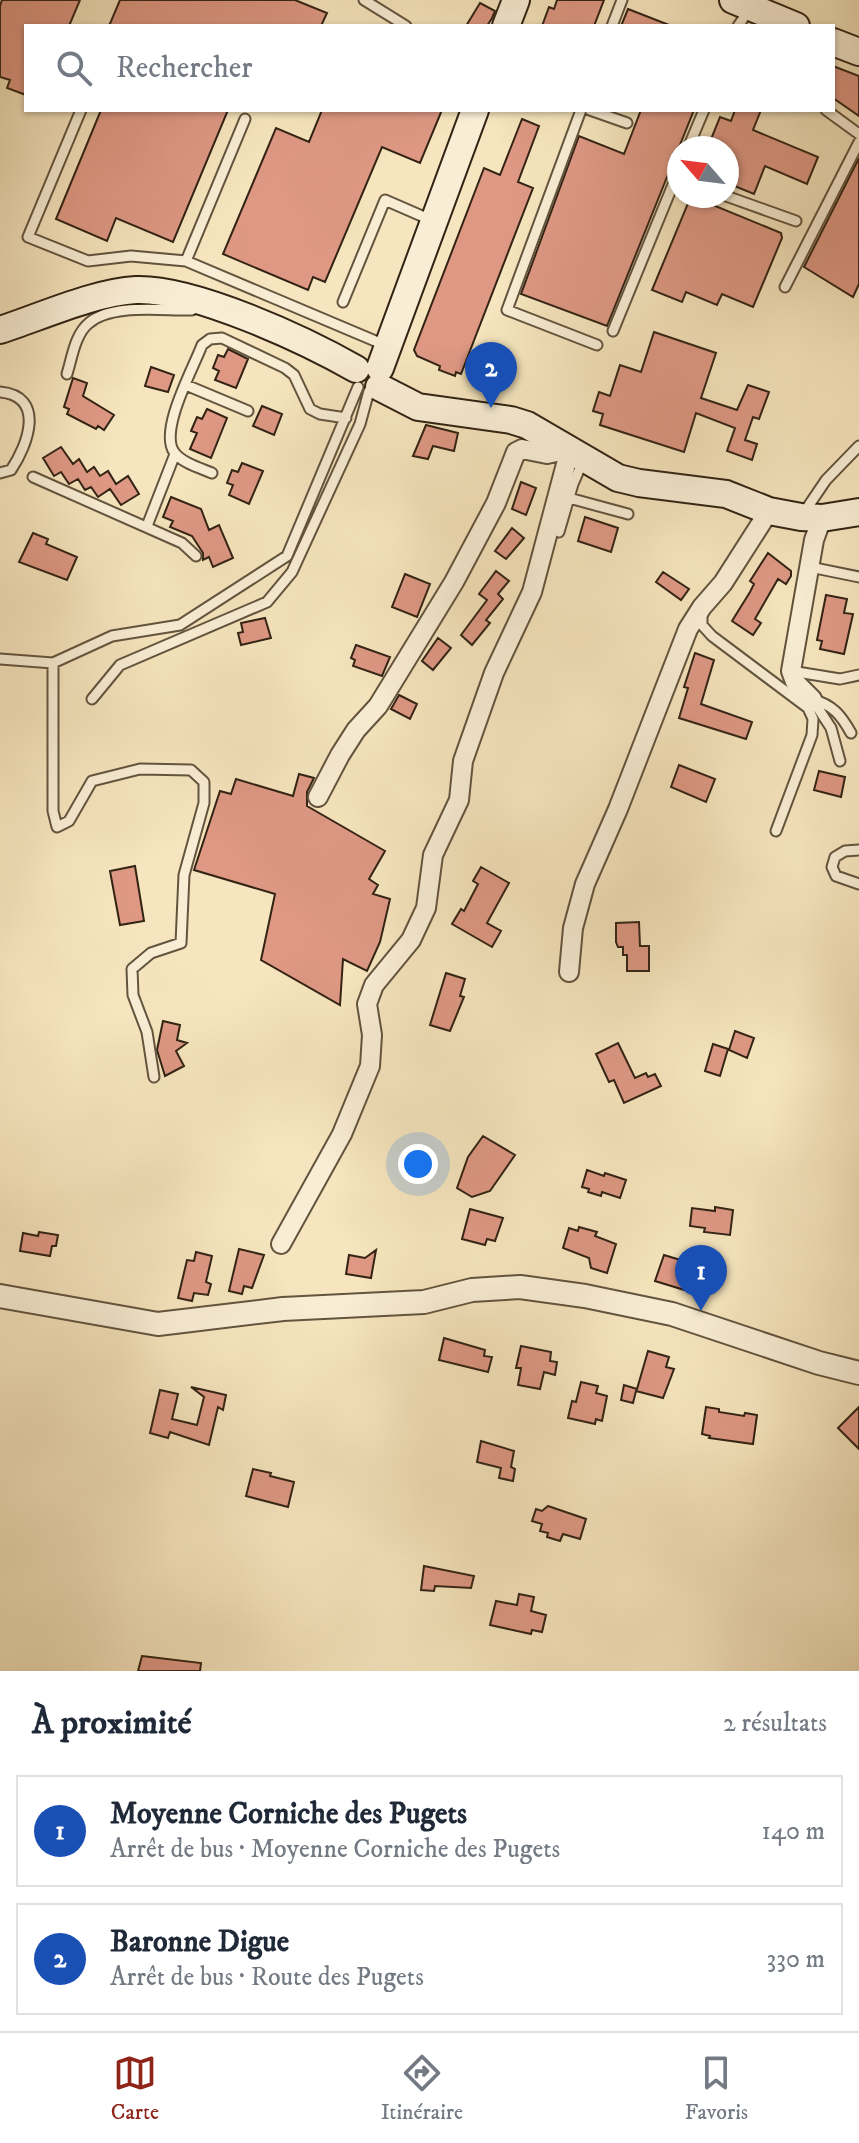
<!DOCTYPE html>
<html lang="fr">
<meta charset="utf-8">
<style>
:root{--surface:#fff;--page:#f6f6f7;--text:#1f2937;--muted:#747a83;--line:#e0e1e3;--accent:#8f2418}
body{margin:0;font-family:"IM FELL DW Pica",serif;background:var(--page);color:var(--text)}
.compass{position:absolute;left:667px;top:136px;width:72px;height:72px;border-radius:50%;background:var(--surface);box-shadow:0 2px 6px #0004;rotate:298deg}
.you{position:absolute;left:418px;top:1164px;width:28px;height:28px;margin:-20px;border:6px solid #fff;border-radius:50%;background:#1a73e8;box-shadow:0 0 0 12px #1a73e833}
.badge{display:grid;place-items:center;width:52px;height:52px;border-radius:50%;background:var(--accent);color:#fff;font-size:26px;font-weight:700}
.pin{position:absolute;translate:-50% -66px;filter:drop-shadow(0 2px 4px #0008)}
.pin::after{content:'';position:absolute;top:42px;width:28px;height:24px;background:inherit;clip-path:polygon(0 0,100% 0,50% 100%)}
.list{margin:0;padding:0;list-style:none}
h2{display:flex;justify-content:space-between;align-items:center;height:104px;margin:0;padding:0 32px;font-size:34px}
h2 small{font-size:26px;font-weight:400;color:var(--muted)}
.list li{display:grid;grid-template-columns:52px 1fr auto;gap:24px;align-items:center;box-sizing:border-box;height:112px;margin:0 16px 16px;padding:0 16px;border:2px solid var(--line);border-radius:0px}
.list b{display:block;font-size:30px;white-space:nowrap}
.list p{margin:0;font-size:26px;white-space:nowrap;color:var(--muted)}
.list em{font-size:26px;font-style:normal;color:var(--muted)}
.icon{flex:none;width:44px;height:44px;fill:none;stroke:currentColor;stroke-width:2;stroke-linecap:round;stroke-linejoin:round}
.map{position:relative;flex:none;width:859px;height:1671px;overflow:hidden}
.search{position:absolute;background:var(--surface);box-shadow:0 2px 6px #0004;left:24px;right:24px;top:24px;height:88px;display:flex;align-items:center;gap:20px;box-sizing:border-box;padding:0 28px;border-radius:0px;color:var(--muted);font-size:30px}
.sheet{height:360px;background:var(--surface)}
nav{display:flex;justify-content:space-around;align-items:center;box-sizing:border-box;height:112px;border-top:2px solid var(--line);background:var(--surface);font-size:22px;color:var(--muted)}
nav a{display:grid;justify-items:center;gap:4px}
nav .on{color:var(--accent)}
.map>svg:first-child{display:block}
</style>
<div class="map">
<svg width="859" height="1671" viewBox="0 0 859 1671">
<rect width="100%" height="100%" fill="#f6e5be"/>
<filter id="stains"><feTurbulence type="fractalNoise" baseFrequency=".0025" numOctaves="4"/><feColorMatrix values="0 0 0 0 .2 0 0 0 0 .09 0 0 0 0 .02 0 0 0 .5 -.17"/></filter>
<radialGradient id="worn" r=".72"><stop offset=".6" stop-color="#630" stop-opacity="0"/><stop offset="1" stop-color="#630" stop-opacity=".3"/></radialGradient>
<path fill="#de9884" stroke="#322314" stroke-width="2" d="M2 0H80L69 26H26V95L7 88 10 80 0 77V6Z
M120 0H295L327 13 321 26H109Z
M557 0H604L594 26H542L549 7 554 9Z
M480 3 495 11 492 18 487 26H466Z
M628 9 669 25V26H621Z
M833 66 859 76V116L833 98Z
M101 110H228L173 242 116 218 107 241 56 219Z
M322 110H442L420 163 382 147 325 282 313 277 308 290 223 254 276 128 309 142Z
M641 110H694L607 326 521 294 579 136 624 154Z
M735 110H761L753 130 818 157 807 184 765 166 754 194 727 183V148L709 144 720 117 731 121Z
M522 119 539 126 518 182 533 188 461 374 456 372 455 376 439 370 440 366 417 356 414 350 484 168 500 175Z
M859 158V284L853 297 804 267Z
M691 196 781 233 782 238 753 307 722 294 717 305 686 292 682 302 652 290Z
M654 332 716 353 701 398 737 410 748 385 769 392 759 419 753 417 745 440 757 444 752 460 727 451 735 428 696 413 684 452 600 425 603 414 593 411 599 392 610 396 620 365 641 372Z
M228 349 248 359 236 388 215 380 219 371 213 368 218 355 224 357Z
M151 367 174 375 168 392 145 386Z
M73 378 87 383 83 396 114 415 104 430 98 426 96 429 67 414 69 409 64 407Z
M262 406 282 414 274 435 253 426Z
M207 409 227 418 211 458 190 449 197 433 191 431 197 417 202 419Z
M426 425 458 433 454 451 433 446 428 459 413 456Z
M61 447 73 464 79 459 87 472 94 467 100 476 108 471 116 484 128 476 139 494 121 505 110 489 98 497 91 487 85 490 78 479 69 484 61 472 54 476 43 458Z
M242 463 263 471 249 504 229 495 233 485 227 483 232 470 238 472Z
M521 482 536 488 526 515 512 509Z
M171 497 201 509 209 530 219 525 233 558 213 567 209 557 203 560V553L192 536 170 527 173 521 163 517Z
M585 517 618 528 611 552 578 541Z
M512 528 524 538 506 559 495 551Z
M33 533 48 539 46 544 77 557 67 580 19 562Z
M768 553 791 571V576L786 584 778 579 755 619 761 623 753 635 732 621 750 592 754 584 750 581Z
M496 571 509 581 498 594 503 599 486 620 490 623 472 645 461 635 487 600 479 594Z
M663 572 689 589 681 600 656 582Z
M405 574 430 584 417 617 392 607Z
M826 595 847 599 844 613 853 614 844 654 820 649 822 641 817 640Z
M265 618 271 638 241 645 238 633 243 632 241 623Z
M438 638 451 648 433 670 422 661Z
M356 645 390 657 382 676 353 666 355 660 351 658Z
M695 653 714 660 701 704 752 722 746 739 679 718 688 688 684 687Z
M399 695 417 704 410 719 391 709Z
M679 765 715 779 706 802 671 787Z
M819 771 845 777 841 797 814 790Z
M299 774 314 778 307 792V806L385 851 369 879 378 885 373 894 390 899 380 942 367 971 343 959 340 1005 261 960 275 894 194 870 220 791 231 794 236 779 293 796Z
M135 866 144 921 120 925 110 871Z
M481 867 509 883 487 923 501 931 492 947 452 924 461 909 464 911 478 884 473 881Z
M639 922 640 946H649V971H627V955H623V947H618L616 942V923Z
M446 973 465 979 460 996 464 997 450 1031 430 1025Z
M163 1021 180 1025 177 1040 187 1043 176 1051 184 1066 165 1076 157 1050Z
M735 1031 754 1038 747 1058 729 1050Z
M618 1043 635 1078 646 1073 648 1077 655 1074 661 1086 624 1103 614 1080 609 1082 596 1054Z
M713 1044 728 1049 720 1076 705 1071Z
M483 1136 515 1155 490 1191 472 1197 457 1188 468 1157Z
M587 1170 604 1176 605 1173 626 1180 620 1198 602 1192 601 1196 588 1192 589 1189 582 1187Z
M715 1207 733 1210 730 1235 704 1232 705 1228 690 1226 692 1208 715 1211Z
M470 1209 503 1218 495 1241 487 1239 485 1245 462 1239Z
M579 1227 597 1232 595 1236 616 1244 607 1273 591 1268 589 1258 563 1248 569 1228 578 1231Z
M39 1232 58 1235 56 1246H52L50 1256 20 1251 23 1233 38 1236Z
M239 1249 264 1255 252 1288 244 1286 242 1294 229 1291Z
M376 1250 371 1278 346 1274 349 1255 365 1258Z
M196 1252 212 1256 206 1282 211 1284 208 1295 194 1293 192 1301 178 1298 187 1260 194 1261Z
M664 1255 700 1266 691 1292 655 1281Z
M444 1338 485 1350 484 1356 492 1357 488 1372 439 1360Z
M521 1346 551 1352 550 1361 557 1362 555 1375 544 1372 540 1389 518 1385 521 1368H516Z
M648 1351 669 1357 666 1367 674 1369 663 1398 636 1391 633 1403 621 1400 624 1385 637 1389Z
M581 1382 598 1386 596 1393 607 1396 602 1421 596 1419 595 1424 568 1418 572 1401 576 1402Z
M191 1387 226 1395 223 1410 218 1407 209 1445 170 1432 168 1438 150 1433 160 1390 178 1394 172 1419 197 1425 204 1397Z
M706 1407 719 1409V1412L744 1416 745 1413 757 1415 753 1444 709 1438 710 1436 702 1434Z
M859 1407V1449L838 1428Z
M481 1441 514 1451 511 1467 515 1469 513 1481 499 1478 501 1468 477 1462Z
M253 1469 271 1473 270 1476 294 1482 288 1507 246 1496Z
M548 1506 586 1519 580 1539 563 1534 560 1541 547 1537 548 1533 540 1531 542 1524 532 1521 536 1509 542 1511Z
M424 1566 474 1576 471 1588 435 1586 434 1591 421 1590Z
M519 1594 534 1597 531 1611 546 1615 542 1632 532 1630 531 1634 490 1625 496 1601 517 1605Z
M142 1656 201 1663 200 1671H138Z"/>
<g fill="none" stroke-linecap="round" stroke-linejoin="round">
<g stroke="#63543e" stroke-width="13">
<path id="service" d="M364 0 406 26
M612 26 622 0
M738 26 749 10
M81 110 28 237 88 261 131 256 186 261 380 343
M581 110 507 310 597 345
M590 110 627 123
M826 110 859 134
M688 148 704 110
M726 196 796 221
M186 261 245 119
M785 287 859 142
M343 302 385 200 431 220
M613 331 679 170
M67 374C72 358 75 334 89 323 112 303 164 311 192 310
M186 385 248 411
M0 392C46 396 28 445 11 470L0 473
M212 473C200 468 182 463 174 452 159 430 193 369 202 345L210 339 222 338 285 368 294 375 310 409 320 414 346 418
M33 477 182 543 196 556
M569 498 628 514
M803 514 826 480 859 446
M147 526 175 454
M559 532 573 484 583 461
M810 567 859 577
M702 614V625L712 636 808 708 813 719 812 735 776 831
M0 659 53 663 112 636 180 625 287 556 358 387
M53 663V811L57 827 69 821 92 781 140 769 191 770 204 782V803L184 875 181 943 151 953 132 969 133 995 147 1032 154 1077
M791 671 840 679 859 675
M92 699 120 665 267 602 292 572 360 424 369 391
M812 699 831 728 840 761
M812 699C833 705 841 715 851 733
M859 850 845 851 835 857 832 867 836 876 859 884"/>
</g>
<g stroke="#63543e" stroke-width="22">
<path id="minor" d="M812 699 795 682 791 671 814 540 822 518
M569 972 573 928 585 884 618 809 688 629 702 607 723 583 769 511
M281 1244 342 1134 370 1066 372 1035 367 1004 374 985 411 940 426 908 433 855 459 800 463 761 494 673 532 592 570 449 547 454 522 449 516 452 496 503 454 582 378 706 356 730 340 755 318 797"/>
</g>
<g stroke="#63543e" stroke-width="26">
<path id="tertiary" d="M0 1296 158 1324 283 1309 424 1302 472 1290 520 1287 585 1296 672 1314 819 1363 859 1373"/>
</g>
<g stroke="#322314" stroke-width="30">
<path id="secondary" d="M733 0 796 26
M506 26 516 0
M833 42 859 52
M0 330C40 317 95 292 136 290 194 288 305 340 356 369
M380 368 475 110
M379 387 418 407 511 420 527 425 618 478 639 483 726 494 769 511 801 517 822 518 859 512"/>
</g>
<use href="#service" stroke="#f9eed5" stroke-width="9"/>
<use href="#minor" stroke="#f9eed5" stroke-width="18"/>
<use href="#tertiary" stroke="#f9eed5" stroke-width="22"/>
<use href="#secondary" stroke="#f9eed5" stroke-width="26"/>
</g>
<rect width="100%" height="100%" filter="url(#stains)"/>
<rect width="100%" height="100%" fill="url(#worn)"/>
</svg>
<svg class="compass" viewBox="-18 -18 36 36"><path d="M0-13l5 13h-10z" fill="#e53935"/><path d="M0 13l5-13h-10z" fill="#747a83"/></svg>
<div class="you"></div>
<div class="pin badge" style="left:701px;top:1311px;background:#1a4fb4">1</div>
<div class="pin badge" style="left:491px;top:408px;background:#1a4fb4">2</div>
<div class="search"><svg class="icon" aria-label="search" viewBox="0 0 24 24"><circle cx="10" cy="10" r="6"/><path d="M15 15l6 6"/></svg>Rechercher</div>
</div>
<section class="sheet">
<h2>À proximité<small>2 résultats</small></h2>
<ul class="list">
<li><span class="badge" style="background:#1a4fb4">1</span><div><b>Moyenne Corniche des Pugets</b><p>Arrêt de bus · Moyenne Corniche des Pugets</p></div><em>140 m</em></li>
<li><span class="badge" style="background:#1a4fb4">2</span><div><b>Baronne Digue</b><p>Arrêt de bus · Route des Pugets</p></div><em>330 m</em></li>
</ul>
</section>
<nav>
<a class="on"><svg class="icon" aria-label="map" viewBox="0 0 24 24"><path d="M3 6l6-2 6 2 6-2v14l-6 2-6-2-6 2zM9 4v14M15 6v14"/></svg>Carte</a>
<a><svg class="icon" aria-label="directions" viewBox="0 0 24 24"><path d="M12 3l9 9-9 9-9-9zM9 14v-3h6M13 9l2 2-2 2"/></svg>Itinéraire</a>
<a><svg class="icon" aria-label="saved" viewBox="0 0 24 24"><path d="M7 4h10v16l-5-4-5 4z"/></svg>Favoris</a>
</nav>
